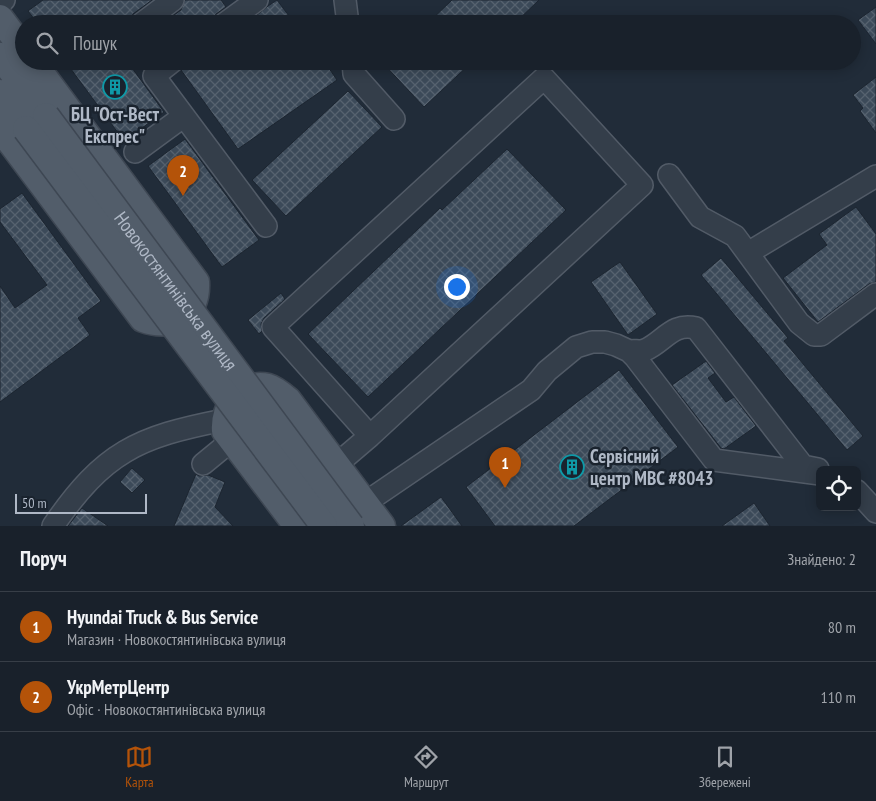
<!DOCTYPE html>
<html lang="uk">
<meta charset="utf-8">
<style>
:root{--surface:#19212b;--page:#222933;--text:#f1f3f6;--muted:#9fa3a9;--line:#373e47;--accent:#b45309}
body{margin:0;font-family:"PT Sans Narrow",sans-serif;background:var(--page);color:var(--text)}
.controls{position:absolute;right:15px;bottom:15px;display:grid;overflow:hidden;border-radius:8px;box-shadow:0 2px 12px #0003}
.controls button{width:45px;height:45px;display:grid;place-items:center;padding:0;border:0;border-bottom:1px solid var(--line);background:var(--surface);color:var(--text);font:25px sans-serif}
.scale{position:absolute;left:15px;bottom:12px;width:132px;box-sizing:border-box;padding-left:5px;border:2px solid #afb8c6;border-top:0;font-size:14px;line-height:18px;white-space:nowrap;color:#afb8c6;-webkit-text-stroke:4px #1a232e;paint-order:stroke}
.you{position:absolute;left:456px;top:286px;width:18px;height:18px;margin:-12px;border:4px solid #fff;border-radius:50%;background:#1a73e8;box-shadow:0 0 0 8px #1a73e833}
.badge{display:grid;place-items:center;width:32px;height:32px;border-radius:50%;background:var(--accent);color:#fff;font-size:16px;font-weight:700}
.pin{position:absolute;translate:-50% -41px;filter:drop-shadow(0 1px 2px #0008)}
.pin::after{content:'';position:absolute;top:26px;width:18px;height:15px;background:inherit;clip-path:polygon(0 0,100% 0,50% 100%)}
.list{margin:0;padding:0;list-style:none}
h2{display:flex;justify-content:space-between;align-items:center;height:65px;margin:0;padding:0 20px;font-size:21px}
h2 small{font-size:16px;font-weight:400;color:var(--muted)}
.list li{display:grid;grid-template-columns:32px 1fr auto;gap:15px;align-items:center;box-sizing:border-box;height:70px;padding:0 20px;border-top:1px solid var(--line)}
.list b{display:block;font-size:19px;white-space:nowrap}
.list p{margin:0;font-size:16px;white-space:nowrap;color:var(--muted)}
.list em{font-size:16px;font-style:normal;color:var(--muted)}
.icon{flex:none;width:28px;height:28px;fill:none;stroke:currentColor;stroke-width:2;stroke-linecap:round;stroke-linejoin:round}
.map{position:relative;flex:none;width:876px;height:526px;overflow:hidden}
.search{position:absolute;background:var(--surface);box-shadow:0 2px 12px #0003;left:15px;right:15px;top:15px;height:55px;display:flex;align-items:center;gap:12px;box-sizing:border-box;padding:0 18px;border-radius:28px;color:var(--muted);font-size:19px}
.sheet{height:205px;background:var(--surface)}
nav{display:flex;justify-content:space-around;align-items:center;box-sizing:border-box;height:70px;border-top:1px solid var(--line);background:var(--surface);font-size:14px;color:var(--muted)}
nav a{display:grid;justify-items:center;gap:2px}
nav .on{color:var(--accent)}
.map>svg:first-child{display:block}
</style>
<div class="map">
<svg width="876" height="526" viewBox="0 0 876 526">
<defs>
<pattern id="building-cross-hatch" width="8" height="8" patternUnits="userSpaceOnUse" patternTransform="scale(1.25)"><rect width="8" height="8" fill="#3c4a59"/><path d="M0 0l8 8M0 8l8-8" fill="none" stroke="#56626f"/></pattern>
</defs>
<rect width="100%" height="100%" fill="#212c39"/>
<path fill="url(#building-cross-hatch)" stroke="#1c2530" d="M43 0H152L133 14 129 24H38L28 11Z
M185 0H221L226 7 216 14 212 24H162L181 10Z
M277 0 295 24H246L268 6Z
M452 0H539L514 24H427Z
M876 7V44L858 20Z
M65 61H127L164 112 124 141Z
M192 61H324L337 80 238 149 181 70Z
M381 61H473L424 107Z
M876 77V133L860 111 863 108 853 95Z
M348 91 382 127 286 216 252 180Z
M185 139 259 240 222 267 148 166Z
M507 149 566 210 368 397 308 334 440 208 442 210Z
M22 193 101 301 78 318 90 335 0 402V286L15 308 47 285 0 222V209Z
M856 207 876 234V282L869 284 818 322 783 278 827 245 819 234Z
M721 258 788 338 784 341 863 436 847 450 701 275Z
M620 262 657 314 628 335 591 282Z
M281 293 285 299 264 318 261 324 262 331 259 334 248 320Z
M706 361 715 373 708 378 726 402 734 397 756 426 724 449 721 448 672 385Z
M619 370 678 447 574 526H495L466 487Z
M132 468 145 480 132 493 120 482Z
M196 474 199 476 208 475 225 482 215 507 233 526H174Z
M441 497 462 526H401Z
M754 503 770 526H722Z
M82 508 108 526H68Z"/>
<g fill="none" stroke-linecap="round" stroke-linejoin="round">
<g stroke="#525b67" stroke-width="24">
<path id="minor" d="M345 0 348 24
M0 3 4 0
M141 24 173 0
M224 24 257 0
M173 61 154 76 266 226
M353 61 354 74 394 119
M135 152 184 116
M669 175 700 217 735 236 799 323 814 335H821L876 294
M748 253 876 176
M629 351C635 350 640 352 645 350 664 342 672 322 696 328L803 466 818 469
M203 464 231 441
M336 465 370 436 642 185 544 78 273 327 370 436
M857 491 876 512
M365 503 531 390 547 371 576 347 592 342H605L616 345 629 351 635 357 714 460 820 474
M53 526C104 452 137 437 224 420"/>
</g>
<g stroke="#3e4753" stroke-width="29">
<path id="major" d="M0 18 24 50
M0 56 46 116
M0 93 26 129
M0 128 143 319C173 330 198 315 196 282L32 61
M297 526 225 431C223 407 241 381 268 387 275 389 282 395 288 400L382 526"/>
</g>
<use href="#minor" stroke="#343e4a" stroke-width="21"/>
<use href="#major" stroke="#525d6a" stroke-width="26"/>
<g stroke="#3e4753" stroke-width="29" stroke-linecap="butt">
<g id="major-bridge">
<path id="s1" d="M46 116 351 526"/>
<path d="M26 129 324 526"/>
</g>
</g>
<use href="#major-bridge" stroke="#525d6a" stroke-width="26"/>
</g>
<defs>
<g id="building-ring" transform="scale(1.25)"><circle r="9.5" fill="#1a232e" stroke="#0f9aa8" stroke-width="1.5"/><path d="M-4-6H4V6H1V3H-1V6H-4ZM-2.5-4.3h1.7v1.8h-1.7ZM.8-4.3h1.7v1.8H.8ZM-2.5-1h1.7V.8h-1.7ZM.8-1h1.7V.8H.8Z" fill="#0f9aa8"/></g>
</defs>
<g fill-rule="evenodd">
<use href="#building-ring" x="115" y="87"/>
<use href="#building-ring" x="572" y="467"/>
</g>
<g text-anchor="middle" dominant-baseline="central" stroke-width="5" stroke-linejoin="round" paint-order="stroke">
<g font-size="19" font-weight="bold" fill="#afb8c6" stroke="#1a232e">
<text x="115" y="114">БЦ "Ост-Вест<tspan x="115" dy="22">Експрес"</tspan></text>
<text x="590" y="456" text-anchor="start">Сервісний<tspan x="590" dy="22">центр МВС #8043</tspan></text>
</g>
<g font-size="19" fill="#afb8c6" stroke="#1a232e">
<text stroke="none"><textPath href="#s1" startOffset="218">Новокостянтинівська вулиця</textPath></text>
</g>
</g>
</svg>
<div class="controls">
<button><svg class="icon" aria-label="locate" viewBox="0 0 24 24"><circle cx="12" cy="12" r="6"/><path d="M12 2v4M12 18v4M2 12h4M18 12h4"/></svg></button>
</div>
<div class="scale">50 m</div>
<div class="you"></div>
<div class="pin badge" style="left:505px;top:488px">1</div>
<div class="pin badge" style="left:183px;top:196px">2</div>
<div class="search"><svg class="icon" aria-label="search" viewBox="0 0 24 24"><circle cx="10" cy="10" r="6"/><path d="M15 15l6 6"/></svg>Пошук</div>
</div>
<section class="sheet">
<h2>Поруч<small>Знайдено: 2</small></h2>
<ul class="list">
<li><span class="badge">1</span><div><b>Hyundai Truck &amp; Bus Service</b><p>Магазин · Новокостянтинівська вулиця</p></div><em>80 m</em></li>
<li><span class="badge">2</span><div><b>УкрМетрЦентр</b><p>Офіс · Новокостянтинівська вулиця</p></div><em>110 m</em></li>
</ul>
</section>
<nav>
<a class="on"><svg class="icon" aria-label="map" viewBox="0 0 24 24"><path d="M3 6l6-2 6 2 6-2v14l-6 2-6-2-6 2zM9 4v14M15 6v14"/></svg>Карта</a>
<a><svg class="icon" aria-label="directions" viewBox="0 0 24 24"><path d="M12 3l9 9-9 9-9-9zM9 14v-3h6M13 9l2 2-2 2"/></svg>Маршрут</a>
<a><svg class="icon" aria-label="saved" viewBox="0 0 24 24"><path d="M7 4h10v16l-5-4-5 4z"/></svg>Збережені</a>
</nav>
